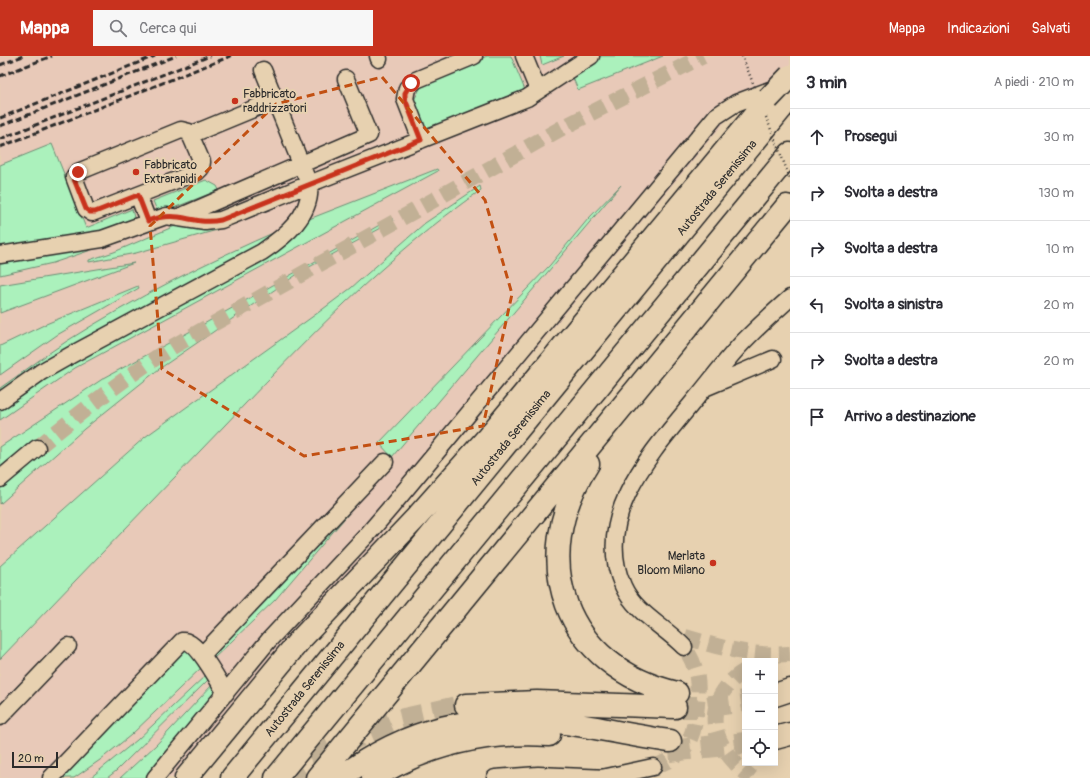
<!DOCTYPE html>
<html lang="it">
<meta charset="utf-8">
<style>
:root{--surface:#fff;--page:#f7f7f7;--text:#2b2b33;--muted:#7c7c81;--line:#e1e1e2;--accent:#c8321e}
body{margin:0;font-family:Pangolin,sans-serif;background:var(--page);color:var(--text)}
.controls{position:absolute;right:12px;bottom:12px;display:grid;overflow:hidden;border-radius:0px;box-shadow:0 4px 16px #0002}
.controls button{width:36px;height:36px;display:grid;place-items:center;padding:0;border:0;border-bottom:1px solid var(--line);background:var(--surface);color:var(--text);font:20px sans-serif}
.scale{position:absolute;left:12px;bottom:10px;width:46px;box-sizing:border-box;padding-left:4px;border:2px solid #2b2b2b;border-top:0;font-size:11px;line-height:14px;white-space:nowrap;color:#2b2b2b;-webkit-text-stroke:3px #e7d1b0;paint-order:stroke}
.stop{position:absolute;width:12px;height:12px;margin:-9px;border:3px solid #c8321e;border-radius:50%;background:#fff}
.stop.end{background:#c8321e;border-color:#fff;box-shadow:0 1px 4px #0008}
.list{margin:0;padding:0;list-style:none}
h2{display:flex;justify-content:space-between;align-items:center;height:52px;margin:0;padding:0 16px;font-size:17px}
h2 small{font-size:13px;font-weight:400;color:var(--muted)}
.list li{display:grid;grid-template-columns:26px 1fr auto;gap:12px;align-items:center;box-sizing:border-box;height:56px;padding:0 16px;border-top:1px solid var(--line)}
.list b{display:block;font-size:15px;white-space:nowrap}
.list em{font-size:13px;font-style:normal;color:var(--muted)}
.icon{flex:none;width:22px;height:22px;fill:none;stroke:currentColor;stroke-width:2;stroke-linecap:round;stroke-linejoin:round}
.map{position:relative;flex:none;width:790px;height:722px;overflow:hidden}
header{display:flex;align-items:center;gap:24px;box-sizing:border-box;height:56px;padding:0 20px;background:var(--accent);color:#fff}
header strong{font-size:19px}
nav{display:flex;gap:22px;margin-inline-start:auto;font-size:14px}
.search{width:280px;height:36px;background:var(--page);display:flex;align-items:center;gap:10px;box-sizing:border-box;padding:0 14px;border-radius:0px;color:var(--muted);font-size:15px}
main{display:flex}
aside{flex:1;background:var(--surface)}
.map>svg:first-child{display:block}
</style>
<header>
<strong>Mappa</strong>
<div class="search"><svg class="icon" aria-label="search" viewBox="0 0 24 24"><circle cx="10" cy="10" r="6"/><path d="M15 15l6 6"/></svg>Cerca qui</div>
<nav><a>Mappa</a><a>Indicazioni</a><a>Salvati</a></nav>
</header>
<main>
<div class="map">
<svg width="790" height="722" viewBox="0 0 790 722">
<rect width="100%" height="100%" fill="#e7d1b0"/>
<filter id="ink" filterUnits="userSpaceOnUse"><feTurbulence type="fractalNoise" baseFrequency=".025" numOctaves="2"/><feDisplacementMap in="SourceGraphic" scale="8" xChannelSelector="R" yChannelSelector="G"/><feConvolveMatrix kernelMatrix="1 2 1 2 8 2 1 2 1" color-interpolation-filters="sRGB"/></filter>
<g filter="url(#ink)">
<path fill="#e8c9b8" d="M0 0H790V34L734 55 432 417 257 633 193 722H0Z"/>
<path fill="#abf1bc" stroke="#6b8e74" d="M487 0H511L525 34 426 75 414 44 423 27Z
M540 0H564L542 9Z
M598 0H663L578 34 571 17Z
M52 88 86 172 132 153 135 166 114 173 0 194V109Z
M437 113 438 115 75 312 0 364V351L31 329 304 165Z
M206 124 217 130 219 134 171 153 157 155 153 145Z
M621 129 392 401 379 387 550 209 588 163Z
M480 130 481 134C385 201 305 285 225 369 150 447 75 525 0 603V510L145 381 319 256 351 232 425 167Z
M392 162 394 165 302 215 159 313 84 373 0 448V432L42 397 0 414V391L104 322 202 269Z
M182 167 216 171 217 174 136 197 89 206V204L114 196Z
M282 173 273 181 0 339V332C22 317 44 300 67 285 135 242 208 205 282 173Z
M100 191 53 207 0 219V204Z
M134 207 0 257V229Z
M138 230 139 232 57 279 0 319V290L46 268Z
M384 416 275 544 212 604 210 600Z
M182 590 201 608 202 611 131 679 100 704 74 722H57Z
M207 618 210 622 116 715 107 722H90L137 684Z
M213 628 217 635 146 722H120L156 689Z"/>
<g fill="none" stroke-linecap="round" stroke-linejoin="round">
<path stroke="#c1b095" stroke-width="16" stroke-dasharray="16 8" stroke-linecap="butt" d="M37 392C81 356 125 321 174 290L560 73 703 0
M685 581C723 592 750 601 790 598
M745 615C735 620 727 629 721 639 703 672 726 702 752 722
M653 711C688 699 694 683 697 649 699 627 698 610 684 591"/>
<path stroke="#c1b095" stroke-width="22" stroke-dasharray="22 11" stroke-linecap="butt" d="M675 651H704L745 645
M669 695 745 687
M283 722 329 693 395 665 466 649"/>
<g stroke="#2b2b2b" stroke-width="19">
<path id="minor" d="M378 0 379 3
M524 0 538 34
M190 79 275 44
M421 84 405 43 407 32 416 24 474 0
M138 139 92 157 86 153 74 121 78 116 181 74 189 76 202 106 201 112 197 116 138 139 148 165
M179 161 369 79 346 23
M0 199 102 183 166 160 205 166 221 164 309 128 263 14
M707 331 773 303
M0 345 41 316 71 299 262 196C284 181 313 159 309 128L527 42 591 0
M0 423 37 392
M684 591C664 570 635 557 623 530 592 460 653 395 693 346 711 325 727 302 746 283 760 269 775 255 790 242
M202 599 385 406
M0 661 68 590
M51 722 182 585C197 583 218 625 226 637
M155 722 269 584 367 479 391 451 716 60 736 47 778 31
M495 722 538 719 608 722
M602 722 653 711"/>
</g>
<g stroke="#2b2b2b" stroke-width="25">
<path id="highway" d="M588 408C526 504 564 611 677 637
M775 639 790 634
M466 649 537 646 675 651
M775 682 790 678
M186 722 299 585 416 462 488 381 768 43
M232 722 790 42
M276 722 790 98
M317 722 787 150
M340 722C407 672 477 656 559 666 596 671 633 680 670 685
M373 722C425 689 487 675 549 679"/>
</g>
<use href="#minor" stroke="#e7d1b0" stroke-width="16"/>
<use href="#highway" stroke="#e7d1b0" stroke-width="22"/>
<path stroke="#2b2b2b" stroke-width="3" stroke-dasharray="6 3" stroke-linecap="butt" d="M0 9 23 0
M0 20 52 0
M0 62 155 0
M0 70 176 0
M0 83 210 0
M0 91 231 0"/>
<g stroke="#2b2b2b" stroke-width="25" stroke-linecap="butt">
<path id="highway-bridge" d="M768 43 790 20"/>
</g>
<path stroke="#2b2b2b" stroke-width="2.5" stroke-dasharray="1 3" stroke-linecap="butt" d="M742 0 755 32
M766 61 790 122"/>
<use href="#highway-bridge" stroke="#e7d1b0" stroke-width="22"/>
</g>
</g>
<g fill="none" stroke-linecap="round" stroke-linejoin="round" filter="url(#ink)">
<path stroke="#c8321e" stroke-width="5" d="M78 116 75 119 74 123 86 153 90 156H95L138 139 148 165C179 153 193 170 221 164L421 84 405 43V37L411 27"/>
</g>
<path fill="none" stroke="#c25012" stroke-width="3" stroke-dasharray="8 5" stroke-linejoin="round" d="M382 21 485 144 512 238 483 370 304 400 162 313 150 170 276 48Z"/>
<g fill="#c8321e" stroke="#e7d1b0" stroke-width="1.5">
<circle cx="235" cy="45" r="4"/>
<circle cx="136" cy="116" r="4"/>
<circle cx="713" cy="507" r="4"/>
</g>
<g text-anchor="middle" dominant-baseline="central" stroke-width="4" stroke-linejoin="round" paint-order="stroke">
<g font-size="12" fill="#2b2b2b" stroke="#e7d1b0" text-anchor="start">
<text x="243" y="38">Fabbricato<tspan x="243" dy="14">raddrizzatori</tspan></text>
<text x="144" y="109">Fabbricato<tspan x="144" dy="14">Extrarapidi</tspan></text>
<text x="705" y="500" text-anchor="end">Merlata<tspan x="705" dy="14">Bloom Milano</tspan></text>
</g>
<g font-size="12" fill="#2b2b2b" stroke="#e7d1b0">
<text transform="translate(717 132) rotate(-51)">Autostrada Serenissima</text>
<text transform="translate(511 382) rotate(-51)">Autostrada Serenissima</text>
<text transform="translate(305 633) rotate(-51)">Autostrada Serenissima</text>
</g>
</g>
</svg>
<div class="controls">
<button>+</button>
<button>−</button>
<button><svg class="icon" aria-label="locate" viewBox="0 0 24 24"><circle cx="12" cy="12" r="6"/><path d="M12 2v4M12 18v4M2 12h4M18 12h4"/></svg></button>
</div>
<div class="scale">20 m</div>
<div class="stop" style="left:411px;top:27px"></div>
<div class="stop end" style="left:78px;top:116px"></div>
</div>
<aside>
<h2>3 min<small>A piedi · 210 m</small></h2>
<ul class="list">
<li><svg class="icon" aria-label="ahead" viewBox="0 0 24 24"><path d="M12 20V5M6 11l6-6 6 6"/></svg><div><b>Prosegui</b></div><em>30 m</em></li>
<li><svg class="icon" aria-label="right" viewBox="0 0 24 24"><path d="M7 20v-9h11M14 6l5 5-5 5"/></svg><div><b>Svolta a destra</b></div><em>130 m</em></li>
<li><svg class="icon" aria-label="right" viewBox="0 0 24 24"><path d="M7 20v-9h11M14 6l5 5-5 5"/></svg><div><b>Svolta a destra</b></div><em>10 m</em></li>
<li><svg class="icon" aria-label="left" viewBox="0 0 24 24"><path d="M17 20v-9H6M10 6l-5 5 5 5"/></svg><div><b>Svolta a sinistra</b></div><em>20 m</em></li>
<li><svg class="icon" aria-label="right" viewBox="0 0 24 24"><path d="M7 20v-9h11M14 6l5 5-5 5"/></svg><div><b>Svolta a destra</b></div><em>20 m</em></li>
<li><svg class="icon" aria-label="arrive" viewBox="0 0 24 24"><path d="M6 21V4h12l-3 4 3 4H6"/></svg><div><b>Arrivo a destinazione</b></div></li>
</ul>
</aside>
</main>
